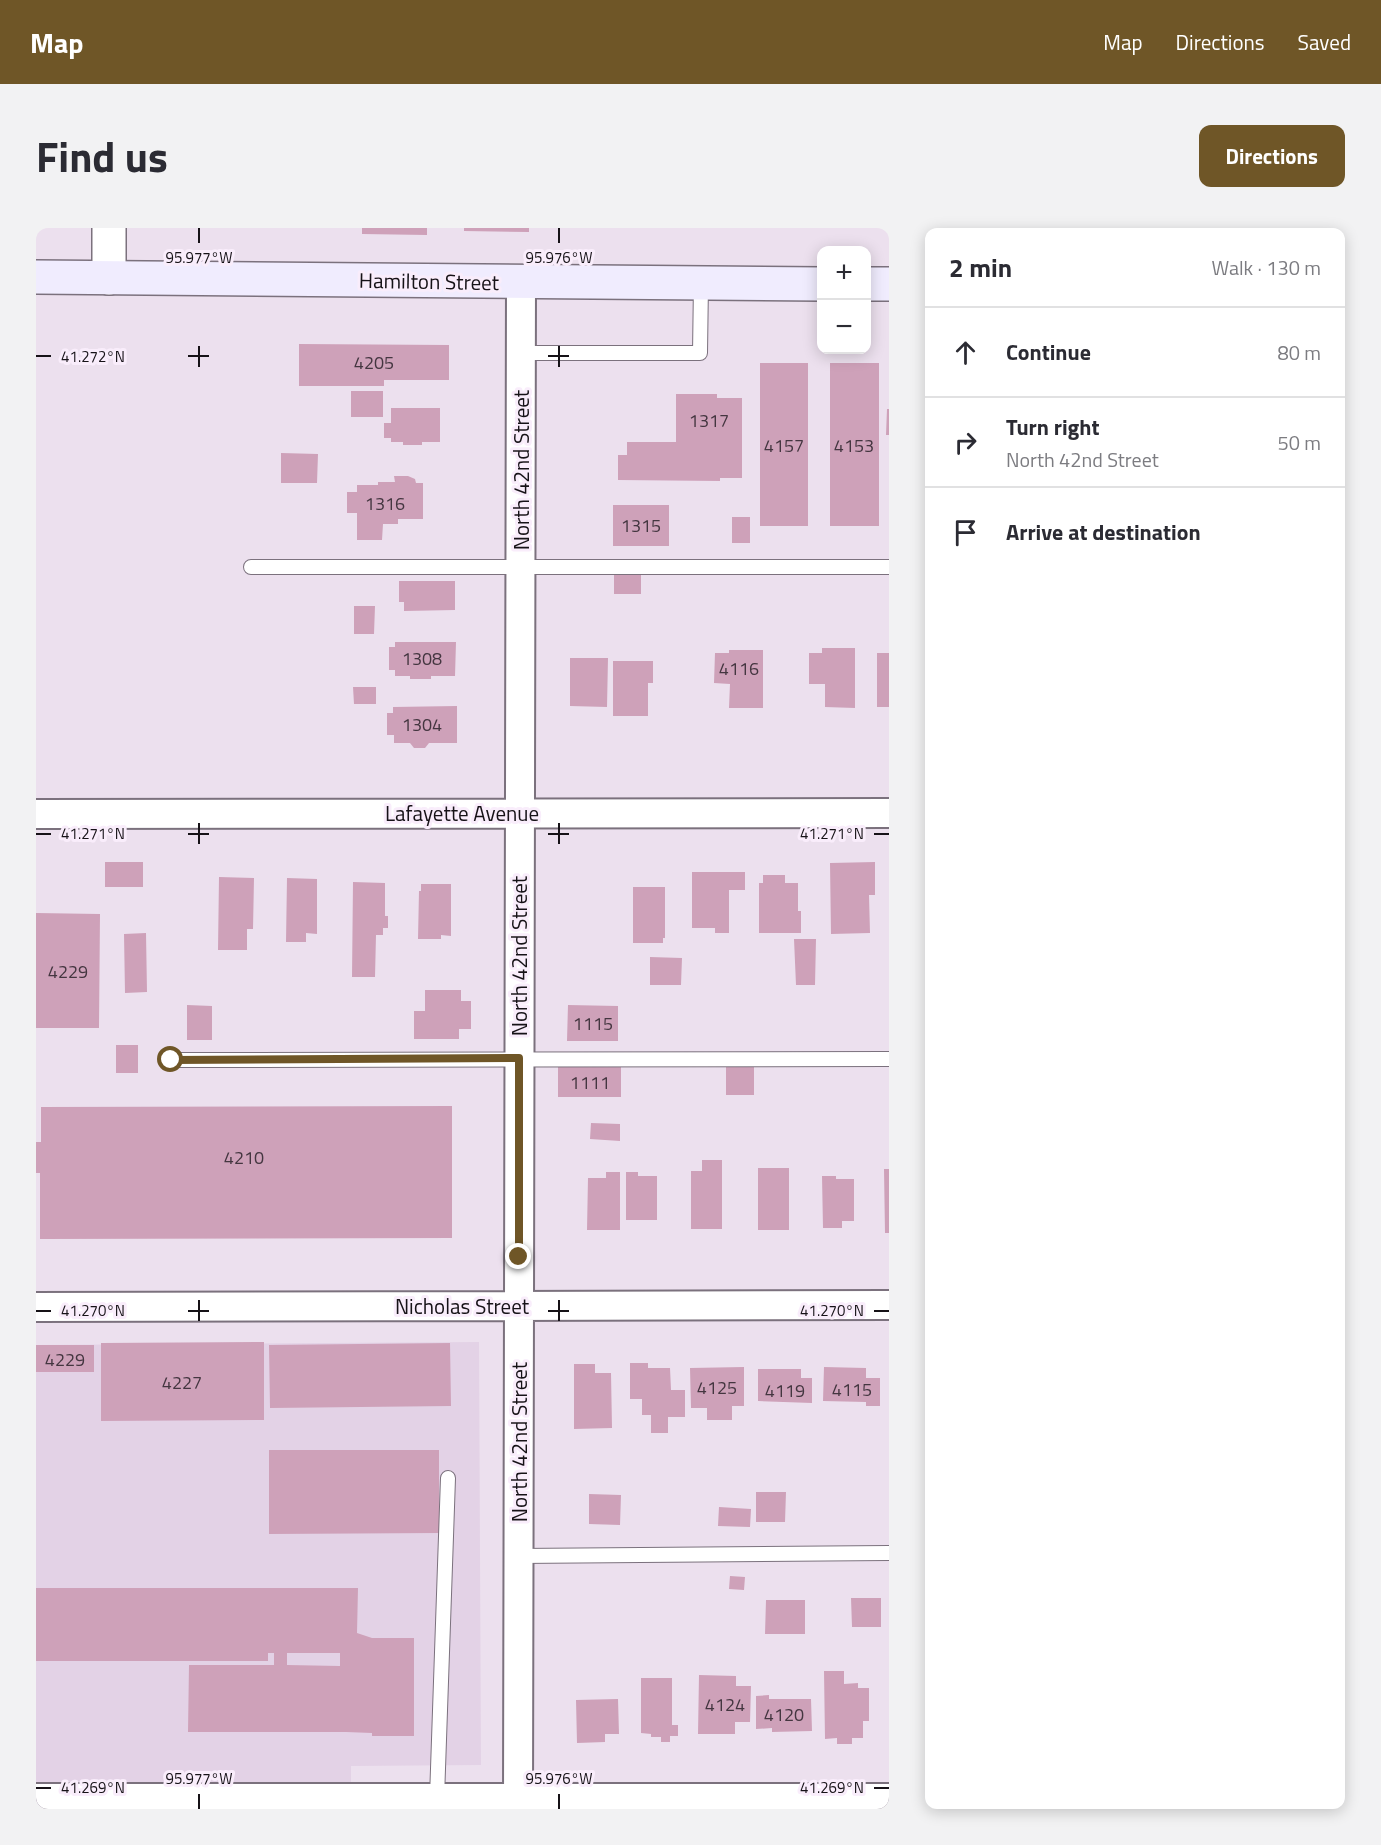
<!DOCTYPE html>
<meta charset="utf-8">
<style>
:root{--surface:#fff;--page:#f2f2f3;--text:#2b2b33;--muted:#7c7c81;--line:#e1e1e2;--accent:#6f5627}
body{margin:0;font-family:"Titillium Web",sans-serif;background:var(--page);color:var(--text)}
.controls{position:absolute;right:18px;top:18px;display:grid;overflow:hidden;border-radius:12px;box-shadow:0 3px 15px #0003}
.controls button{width:54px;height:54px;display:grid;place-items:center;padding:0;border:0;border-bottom:2px solid var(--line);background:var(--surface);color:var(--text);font:30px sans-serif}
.stop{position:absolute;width:18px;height:18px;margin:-14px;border:4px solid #6f5627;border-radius:50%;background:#fff}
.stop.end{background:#6f5627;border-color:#fff;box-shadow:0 2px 6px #0008}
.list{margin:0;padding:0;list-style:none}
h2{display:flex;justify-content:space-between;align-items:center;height:78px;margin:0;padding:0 24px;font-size:26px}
h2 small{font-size:20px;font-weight:400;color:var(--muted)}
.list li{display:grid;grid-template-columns:39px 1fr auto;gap:18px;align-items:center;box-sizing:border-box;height:90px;padding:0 24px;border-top:2px solid var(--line)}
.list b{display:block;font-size:22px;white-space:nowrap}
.list p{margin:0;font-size:20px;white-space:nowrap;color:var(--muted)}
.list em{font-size:20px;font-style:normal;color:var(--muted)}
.icon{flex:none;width:33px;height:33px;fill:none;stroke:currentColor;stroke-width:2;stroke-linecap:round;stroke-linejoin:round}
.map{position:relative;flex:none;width:853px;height:1581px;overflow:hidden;border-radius:12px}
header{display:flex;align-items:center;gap:36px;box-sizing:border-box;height:84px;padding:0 30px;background:var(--accent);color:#fff}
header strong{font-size:28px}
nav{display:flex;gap:33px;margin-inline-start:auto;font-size:21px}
.intro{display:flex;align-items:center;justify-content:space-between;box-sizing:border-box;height:144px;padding:0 36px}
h1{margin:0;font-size:42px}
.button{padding:15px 27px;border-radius:12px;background:var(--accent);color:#fff;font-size:21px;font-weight:700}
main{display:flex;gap:36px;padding:0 36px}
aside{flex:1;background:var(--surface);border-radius:12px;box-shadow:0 3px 15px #0003}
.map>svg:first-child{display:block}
</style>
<header>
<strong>Map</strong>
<nav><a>Map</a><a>Directions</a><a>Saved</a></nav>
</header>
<div class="intro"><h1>Find us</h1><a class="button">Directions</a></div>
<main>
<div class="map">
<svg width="853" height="1581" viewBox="0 0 853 1581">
<rect width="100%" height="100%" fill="#ece0ee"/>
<path fill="#e3d2e6" d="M443 1114 445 1537 315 1538V1581H0V1117Z"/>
<path fill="#cea1b9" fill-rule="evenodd" d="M326 0H391V7L326 6Z
M428 0H493V4L428 3Z
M263 116 413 117V152H348V158H263Z
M724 135H772V298H724Z
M794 135H843V298H794Z
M315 163H347V189H315Z
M640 166H681V170H706V250H684V253L582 252V227H591V214H640Z
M355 180H404V214H386V217H367V214H355V210H348V195H355Z
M851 181H853V207H850Z
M245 225 282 226 281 255H245Z
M358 248H372L379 251 380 255H387V291H362V296H347L346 312H321V285H311V264H321V257H342V254H359Z
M577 277H633V318H577Z
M696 289H714V315H696Z
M578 347H605V366H578Z
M363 353H419V382L368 383V374H363Z
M318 378H339L338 406H318Z
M359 414H420L419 448H395V451H374V448H359V442H353V419H359Z
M786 420H819V480L789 479V456H773V425H786Z
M693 422H727V480H693L694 456 678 455 679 425H693Z
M841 425H853V479H841Z
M534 430H572L571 479 534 478Z
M577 433H617V455H612V488H577Z
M317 459H340V476H318Z
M421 478V515H393L389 520H378L374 515H358V507H351V485H357V479Z
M69 634H107V659H69Z
M839 634V667H833L834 705 795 706 794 635Z
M656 644H709V662H693V705H679V700H656Z
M727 647H749V655H762V683H765V705H723V655H727Z
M183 649 218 650 217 701H211V722H182Z
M251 650 281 651V706L270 705V714H250Z
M317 654 349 655V688H352V700H347V707H340L339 749H316Z
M385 656H415V708L405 707V711H382L383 663H385Z
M597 659H629V710H627V715H597Z
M0 685 64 686 63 800H0Z
M110 705 111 764 89 765 88 706Z
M758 711H780L779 757H760Z
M614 729 646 730 645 757H614Z
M389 762H425V773H435V801H423V811H378V783H389Z
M151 777 176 778V812H151Z
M532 777 582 778V813H531Z
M80 817H102V845H80Z
M522 838H585V869H522Z
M690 838H718V867H690Z
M416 878V1010L4 1011V945H0V914H5V879Z
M555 895 584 896V913L554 911Z
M666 932H686V1001H655V943H666Z
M722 940H753V1002H722Z
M848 941H853V1005H849Z
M570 944H584V1002H551L552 950H570Z
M590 944H602V948H621V992H590Z
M786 948H800V951H818V993H806V1000H787Z
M228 1114V1192L65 1193V1115Z
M414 1115 415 1178 234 1180 233 1117Z
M0 1117H58V1144H0Z
M594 1135H612V1140H634L635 1162H649V1189H632V1205H615V1187H606V1171H594Z
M538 1136H559V1145H575L576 1200 538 1201Z
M708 1139V1178H696V1192H671V1180H655L654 1140Z
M788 1139 830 1140V1150H844V1178H830V1174L787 1173Z
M722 1141H765V1150H776V1175L722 1173Z
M233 1222H403V1305L233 1306Z
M720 1264H750L749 1294H720Z
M553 1266 585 1267 584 1297 553 1296Z
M683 1279 715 1281 714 1299 682 1298Z
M694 1348 709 1349 708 1362 693 1361Z
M0 1360H322L321 1405 336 1410H378V1508H336V1505L310 1504H152L153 1437H238V1425H232V1433H0ZM251 1425H304V1438L251 1437Z
M815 1370H845V1399H816Z
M730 1372H769V1406H729Z
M788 1443H808V1456L822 1455V1460H833V1493H827V1510H816V1516H801V1510L789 1511Z
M663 1447 700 1448V1458H715L714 1494H699V1506H662Z
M605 1450H636V1497H642V1508H634V1514H625V1509H615V1506L605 1505Z
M733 1467V1471H775L776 1503 736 1504V1500L720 1501V1468Z
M582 1471 583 1506H569V1514L541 1515 540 1472Z"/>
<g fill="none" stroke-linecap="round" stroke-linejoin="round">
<g stroke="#7b717d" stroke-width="16">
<path id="service" d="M485 125H664L665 55
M215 339H853
M135 832 853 831
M482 1328 853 1325
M401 1570 412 1250"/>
</g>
<g stroke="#7b717d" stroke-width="32">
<path id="minor" d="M0 586 853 585
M0 1079 853 1077
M0 1570H853
M482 1581 485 54"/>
</g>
<g stroke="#7b717d" stroke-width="36">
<path id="tertiary" d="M73 50V0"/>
</g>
<g stroke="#7b717d" stroke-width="36">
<path id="secondary" d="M0 49 786 56
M830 56H853"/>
</g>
<use href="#service" stroke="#fff" stroke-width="14"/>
<use href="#minor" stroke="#fff" stroke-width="28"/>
<use href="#tertiary" stroke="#fff" stroke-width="33"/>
<use href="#secondary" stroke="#f0ecfe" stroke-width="33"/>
</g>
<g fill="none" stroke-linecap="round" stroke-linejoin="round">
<path stroke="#6f5627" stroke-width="8" d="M135 832 483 830V1029"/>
</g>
<path fill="none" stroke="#161217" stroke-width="2" d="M163 0V15M523 0V15M163 118V139M523 118V139M0 128H15M152 128H173M512 128H533M163 595V616M523 595V616M0 606H15M152 606H173M512 606H533M838 606H853M163 1072V1093M523 1072V1093M0 1083H15M152 1083H173M512 1083H533M838 1083H853M0 1560H15M838 1560H853M163 1566V1581M523 1566V1581"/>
<g text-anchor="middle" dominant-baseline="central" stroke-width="6" stroke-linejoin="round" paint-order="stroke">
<g font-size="18" fill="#443640">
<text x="338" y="134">4205</text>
<text x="673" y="192">1317</text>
<text x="748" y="217">4157</text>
<text x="818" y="217">4153</text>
<text x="349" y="275">1316</text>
<text x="605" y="297">1315</text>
<text x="386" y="430">1308</text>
<text x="703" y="440">4116</text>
<text x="386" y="496">1304</text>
<text x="32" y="743">4229</text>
<text x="557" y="795">1115</text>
<text x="554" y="854">1111</text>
<text x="208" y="929">4210</text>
<text x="29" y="1131">4229</text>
<text x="146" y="1154">4227</text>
<text x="681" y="1159">4125</text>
<text x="816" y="1161">4115</text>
<text x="749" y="1162">4119</text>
<text x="689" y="1476">4124</text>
<text x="748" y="1486">4120</text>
</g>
<g font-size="21" fill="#161217" stroke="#f9edfb">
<text transform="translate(393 53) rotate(1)">Hamilton Street</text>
<text transform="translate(485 242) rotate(-90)">North 42nd Street</text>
<text x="426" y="585">Lafayette Avenue</text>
<text transform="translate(483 728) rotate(-90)">North 42nd Street</text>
<text x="426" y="1078">Nicholas Street</text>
<text transform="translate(483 1214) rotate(-90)">North 42nd Street</text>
</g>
</g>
<g font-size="15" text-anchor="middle" fill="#161217" stroke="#f9edfb" stroke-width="6" stroke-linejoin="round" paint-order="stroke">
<text x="163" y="35">95.977°W</text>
<text x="523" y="35">95.976°W</text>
<text x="57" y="134">41.272°N</text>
<text x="57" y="611">41.271°N</text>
<text x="796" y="611">41.271°N</text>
<text x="57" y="1088">41.270°N</text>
<text x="796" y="1088">41.270°N</text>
<text x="163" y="1556">95.977°W</text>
<text x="523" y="1556">95.976°W</text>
<text x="57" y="1565">41.269°N</text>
<text x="796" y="1565">41.269°N</text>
</g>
</svg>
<div class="controls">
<button>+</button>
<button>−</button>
</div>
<div class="stop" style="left:135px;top:832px"></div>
<div class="stop end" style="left:483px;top:1029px"></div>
</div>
<aside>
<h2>2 min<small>Walk · 130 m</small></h2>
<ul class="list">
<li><svg class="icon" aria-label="ahead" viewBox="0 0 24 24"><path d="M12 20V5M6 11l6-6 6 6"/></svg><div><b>Continue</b></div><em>80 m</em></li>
<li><svg class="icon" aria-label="right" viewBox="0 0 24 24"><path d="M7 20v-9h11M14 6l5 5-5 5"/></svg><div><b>Turn right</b><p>North 42nd Street</p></div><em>50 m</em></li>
<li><svg class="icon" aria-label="arrive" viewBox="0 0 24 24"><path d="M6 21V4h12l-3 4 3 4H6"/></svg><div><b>Arrive at destination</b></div></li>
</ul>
</aside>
</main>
